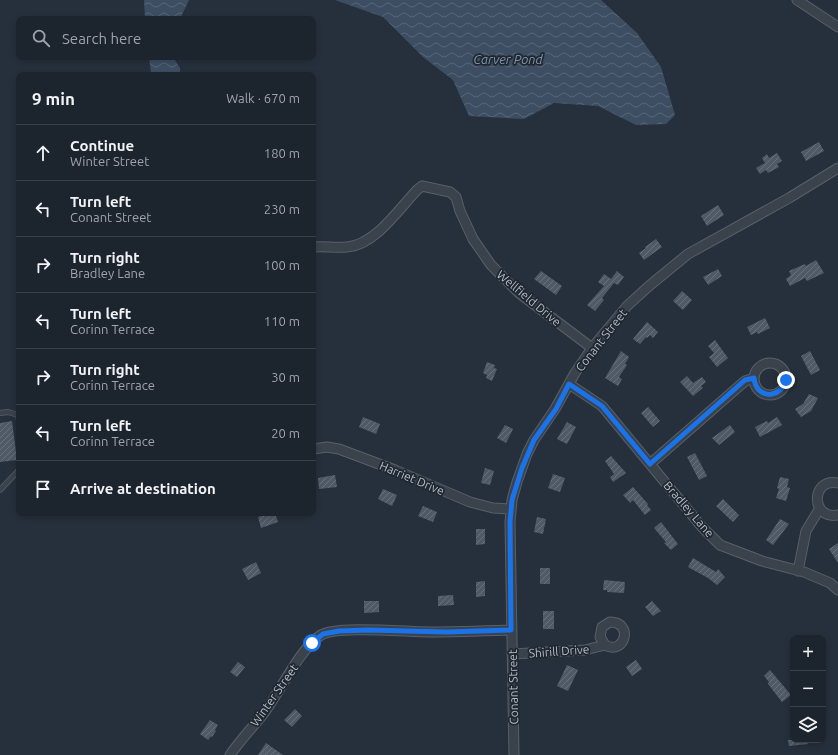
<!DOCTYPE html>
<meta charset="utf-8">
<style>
:root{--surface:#1c242d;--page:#252c35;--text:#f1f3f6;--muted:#a0a4aa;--line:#3a4149}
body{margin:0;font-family:Ubuntu,sans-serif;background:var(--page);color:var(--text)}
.controls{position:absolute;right:12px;bottom:12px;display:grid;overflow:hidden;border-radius:8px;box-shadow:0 2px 6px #0003}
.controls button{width:36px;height:36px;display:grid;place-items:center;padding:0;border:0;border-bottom:1px solid var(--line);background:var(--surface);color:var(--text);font:20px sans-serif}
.stop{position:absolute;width:12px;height:12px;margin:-9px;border:3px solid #1a73e8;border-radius:50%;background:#fff}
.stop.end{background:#1a73e8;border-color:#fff;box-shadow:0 1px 4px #0008}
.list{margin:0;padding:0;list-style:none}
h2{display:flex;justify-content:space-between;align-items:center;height:52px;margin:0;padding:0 16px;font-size:17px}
h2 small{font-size:13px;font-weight:400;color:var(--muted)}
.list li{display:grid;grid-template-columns:26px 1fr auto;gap:12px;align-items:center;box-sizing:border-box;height:56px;padding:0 16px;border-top:1px solid var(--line)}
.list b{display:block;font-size:15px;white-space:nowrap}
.list p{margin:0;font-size:13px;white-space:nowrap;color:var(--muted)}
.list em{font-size:13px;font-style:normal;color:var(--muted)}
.icon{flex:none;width:22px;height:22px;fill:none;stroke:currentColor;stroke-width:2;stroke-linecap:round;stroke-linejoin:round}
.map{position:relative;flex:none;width:838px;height:755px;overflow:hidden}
.search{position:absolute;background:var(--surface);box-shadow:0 2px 6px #0003;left:16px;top:16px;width:300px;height:44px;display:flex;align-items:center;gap:10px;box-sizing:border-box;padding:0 14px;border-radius:8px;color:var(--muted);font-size:15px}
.panel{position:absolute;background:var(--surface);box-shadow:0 2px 6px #0003;left:16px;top:72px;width:300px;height:444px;border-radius:8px}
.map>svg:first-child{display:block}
</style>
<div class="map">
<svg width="838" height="755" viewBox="0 0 838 755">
<defs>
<pattern id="water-waves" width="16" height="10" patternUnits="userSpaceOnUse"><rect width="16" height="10" fill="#3d4e63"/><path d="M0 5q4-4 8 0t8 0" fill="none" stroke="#576678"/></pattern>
<pattern id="building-hatch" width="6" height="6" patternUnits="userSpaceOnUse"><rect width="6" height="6" fill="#505a67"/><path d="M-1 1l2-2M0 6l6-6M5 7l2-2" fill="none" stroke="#67707b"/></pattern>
</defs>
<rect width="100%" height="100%" fill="#26303c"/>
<path fill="url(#water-waves)" d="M144 0H189L180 19H145Z
M335 0H601L637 33 661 67 675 115 666 124 636 125 598 106 554 103 524 119 469 116 453 80 423 57 383 17Z
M149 57H173L180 68V75H149L151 73Z"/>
<path fill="url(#building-hatch)" d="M819 142 824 151 806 161 801 152Z
M777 153 782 161 777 164 779 167 768 173 766 170 760 174 756 168 765 163 762 158 767 154 769 158Z
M718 205 724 215 707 226 701 216Z
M656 239 662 247 644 260 639 253 646 248 645 247Z
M816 260 824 273 807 281 805 278 790 286 786 279 791 275 789 271 805 264 806 266Z
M718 269 722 276 708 285 703 277Z
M541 271 562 286 556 295 534 279Z
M617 271 624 277 618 285 614 283 602 298 604 300 595 311 587 305 604 286 598 282 604 274 611 279Z
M682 291 692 300 683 310 673 301Z
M765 318 770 328 758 334 757 332 751 335 747 327Z
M647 322 658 332 653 338 650 335 647 338 646 337 640 344 633 339Z
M715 340 728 358 717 367 709 357 714 353 708 346Z
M621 351 629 357 625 364 627 365 619 377 622 379 618 386 605 378Z
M810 351 820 370 811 375 801 356Z
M487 362 495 365 494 368 497 369 492 381 486 378 487 375 483 373Z
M687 376 693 383 702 377 706 382 701 386 703 388 693 396 680 382Z
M809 394 818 398 811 411 801 417 795 409 803 404Z
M648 407 660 421 653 427 641 413Z
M363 417 380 424 376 434 359 427Z
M777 417 782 425 760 437 755 427 767 421 768 423Z
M12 421 17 460 0 462V423Z
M567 422 576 427 567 444 557 439Z
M505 425 513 429 506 443 497 438Z
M730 425 735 432 719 445 712 438Z
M695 453 707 476 699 480 687 457Z
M611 456 626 473 613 482 610 477 614 474 605 461Z
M485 468 494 471 490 485 481 483Z
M553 474 565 478 560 492 548 488Z
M335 475 337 487 319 489 318 478Z
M780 477 789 479 787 487 790 488 786 501 776 498 779 489 777 488Z
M633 487 648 504 647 505 651 510 645 515 633 500 630 503 623 495Z
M383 489 397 495 392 506 378 499Z
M723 499 739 515 733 522 716 506Z
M423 506 437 512 433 522 418 516Z
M270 513H275L278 522 261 528 258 517Z
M537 517 546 519 543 534 534 532Z
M780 519 789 524 773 545 766 540Z
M661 522 678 544 671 550 664 543 666 542 654 528Z
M476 529H485V544L476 545Z
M838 543V563L829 549Z
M693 558 716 572 718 569 725 577 717 585 708 578 688 567Z
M256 562 261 573 248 580 242 569Z
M540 568H550V584H540Z
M604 580 625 582 624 593 607 592V590H603Z
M485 581V596L476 597V582Z
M453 595 454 605 438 606V596Z
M364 601H379V612L364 613Z
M652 601 661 611 653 616 645 607Z
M543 611H554V629H543Z
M636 660 642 669 632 676 626 667Z
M238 662 245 667 237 677 230 672Z
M567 665 578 670 568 691 557 686Z
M770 670 791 695 782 702 768 684 769 682 764 676Z
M295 709 302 716 292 727 284 720Z
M210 720 218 725 215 730 216 731 212 737 211 736 208 740 200 734Z
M788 740H807L808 744 789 746Z
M266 743 283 755H258Z"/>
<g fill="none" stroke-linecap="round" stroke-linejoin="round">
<g stroke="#58606a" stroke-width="6">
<path id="service" d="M0 413 8 412 18 415 19 420
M0 490 19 470"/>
</g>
<g stroke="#58606a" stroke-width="11">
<path id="minor" d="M797 0 838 27
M313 247C324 246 336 248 347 247 375 245 399 209 417 190L422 186 450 192 456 197 460 211 473 239 491 265 519 293 592 348
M754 379a16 16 0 1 1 32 0a16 16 0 1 1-32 0Z
M569 384 602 406 702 527 720 545 762 561 804 572 830 583 838 590
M313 449 327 447 339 449 395 470 470 502 493 508 511 509
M650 464 745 381 754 378
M838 483C811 477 810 520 838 515
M798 571 806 531 820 508
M512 654 585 650 605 645C625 656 634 622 610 622L602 627 600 637 605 645
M230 755C240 740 253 727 264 713 280 692 300 648 321 635 337 625 407 632 429 632 457 632 484 631 511 630
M514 755 510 522 512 500 517 482 527 454 534 440 555 409 575 373 592 348 627 306 649 286 688 254 789 198 838 168"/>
</g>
<use href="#service" stroke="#3a424c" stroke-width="4.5"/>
<use href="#minor" stroke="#3a424c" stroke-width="9"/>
</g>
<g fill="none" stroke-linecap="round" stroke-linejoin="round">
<path stroke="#1a73e8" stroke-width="5" d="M312 643 323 634 339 631 368 630 447 632 511 630 510 522 512 500 522 468 534 440 556 409 569 384 602 406 650 464 745 380 754 378C756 399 780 400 786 380"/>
</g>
<g text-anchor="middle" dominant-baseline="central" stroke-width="3.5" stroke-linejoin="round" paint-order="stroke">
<g font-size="12" fill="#b6bdc7" stroke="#1f2731">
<text transform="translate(529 298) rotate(40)">Wellfield Drive</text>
<text transform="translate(601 340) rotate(-52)">Conant Street</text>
<text transform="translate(412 478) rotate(23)">Harriet Drive</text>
<text transform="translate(689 509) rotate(49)">Bradley Lane</text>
<text transform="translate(559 651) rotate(-4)">Shirill Drive</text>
<text transform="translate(513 687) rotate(-91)">Conant Street</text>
<text transform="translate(274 695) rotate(-55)">Winter Street</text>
</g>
<g font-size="13" font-style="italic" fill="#8094ac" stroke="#1f2731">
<text x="508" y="59">Carver Pond</text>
</g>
</g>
</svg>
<div class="controls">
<button>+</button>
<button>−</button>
<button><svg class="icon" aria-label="layers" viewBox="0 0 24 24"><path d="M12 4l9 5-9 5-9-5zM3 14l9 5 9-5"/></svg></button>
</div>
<div class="stop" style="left:312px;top:643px"></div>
<div class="stop end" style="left:786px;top:380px"></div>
<div class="search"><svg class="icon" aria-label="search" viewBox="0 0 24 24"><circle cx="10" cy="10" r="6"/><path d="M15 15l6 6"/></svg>Search here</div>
<section class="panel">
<h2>9 min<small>Walk · 670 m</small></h2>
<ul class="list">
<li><svg class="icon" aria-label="ahead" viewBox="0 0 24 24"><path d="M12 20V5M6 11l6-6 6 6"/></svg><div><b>Continue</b><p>Winter Street</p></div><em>180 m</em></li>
<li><svg class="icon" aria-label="left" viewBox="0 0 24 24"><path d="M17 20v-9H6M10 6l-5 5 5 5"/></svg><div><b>Turn left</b><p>Conant Street</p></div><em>230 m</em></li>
<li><svg class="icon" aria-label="right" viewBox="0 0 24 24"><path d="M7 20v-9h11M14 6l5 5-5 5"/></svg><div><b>Turn right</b><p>Bradley Lane</p></div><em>100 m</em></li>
<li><svg class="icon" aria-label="left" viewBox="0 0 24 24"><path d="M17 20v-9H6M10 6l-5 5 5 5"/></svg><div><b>Turn left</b><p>Corinn Terrace</p></div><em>110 m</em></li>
<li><svg class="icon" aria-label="right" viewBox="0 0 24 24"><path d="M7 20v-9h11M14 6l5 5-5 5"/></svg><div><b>Turn right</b><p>Corinn Terrace</p></div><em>30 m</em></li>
<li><svg class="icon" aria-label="left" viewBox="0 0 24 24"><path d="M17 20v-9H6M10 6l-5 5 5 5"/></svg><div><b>Turn left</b><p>Corinn Terrace</p></div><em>20 m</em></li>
<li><svg class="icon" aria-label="arrive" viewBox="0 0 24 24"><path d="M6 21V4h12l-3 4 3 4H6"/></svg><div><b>Arrive at destination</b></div></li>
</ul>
</section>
</div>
